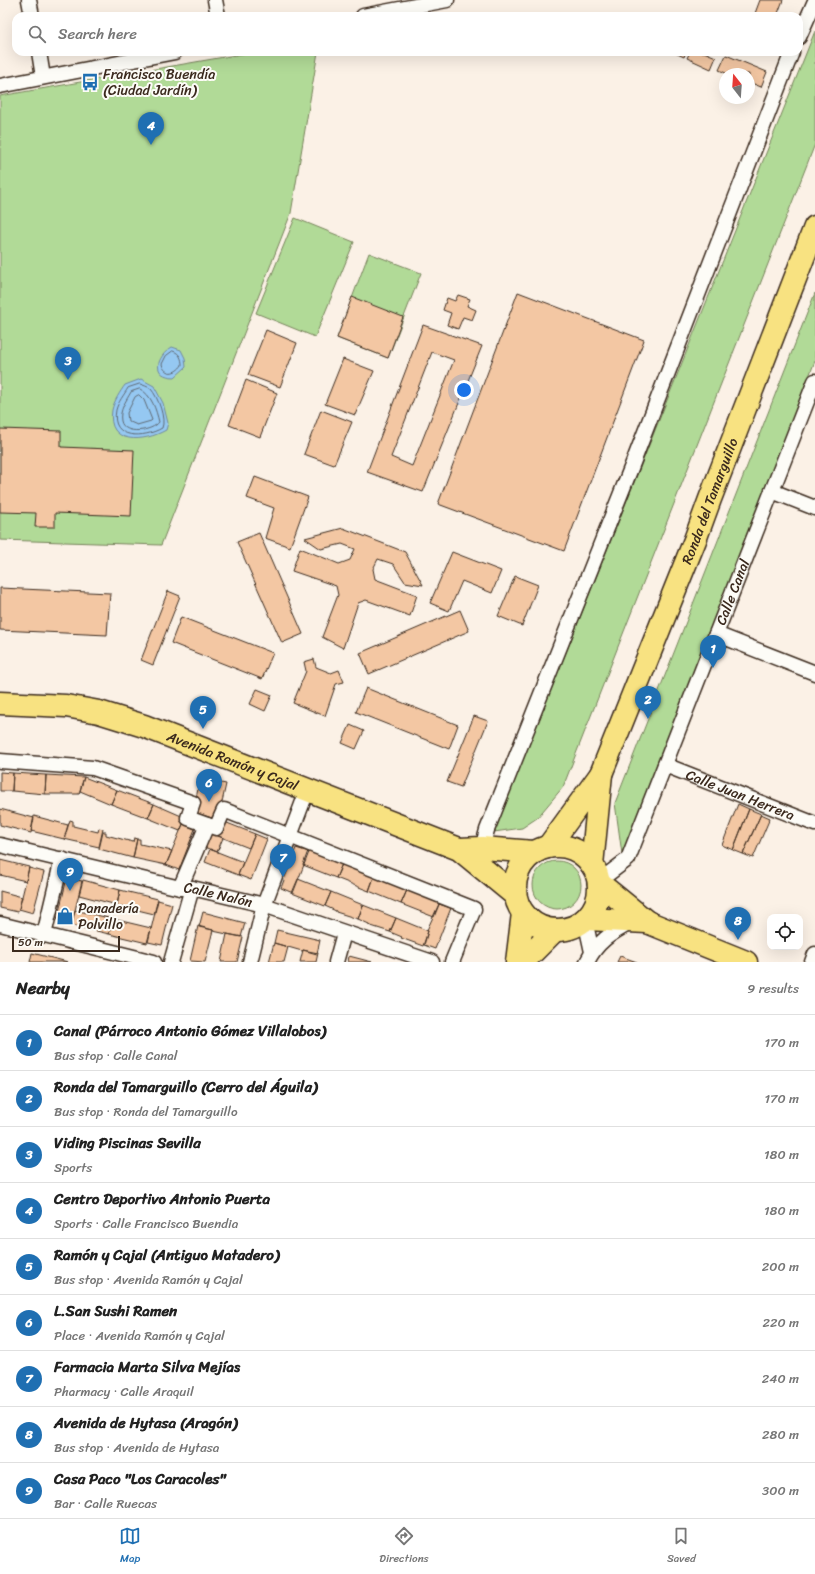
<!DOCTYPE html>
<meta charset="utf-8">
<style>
:root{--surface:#fff;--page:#f2f2f2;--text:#222;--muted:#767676;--line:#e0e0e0;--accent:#1f6fb2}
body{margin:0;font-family:Sriracha,sans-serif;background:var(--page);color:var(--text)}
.controls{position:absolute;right:12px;bottom:12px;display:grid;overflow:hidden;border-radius:8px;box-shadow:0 4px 16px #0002}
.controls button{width:36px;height:36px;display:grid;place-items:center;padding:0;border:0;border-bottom:1px solid var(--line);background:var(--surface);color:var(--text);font:20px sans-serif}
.compass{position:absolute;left:719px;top:68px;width:36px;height:36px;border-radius:50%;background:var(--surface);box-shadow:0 4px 16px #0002;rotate:343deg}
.scale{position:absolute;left:12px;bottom:10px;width:108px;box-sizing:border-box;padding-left:4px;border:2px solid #3b2a1e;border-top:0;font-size:11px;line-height:14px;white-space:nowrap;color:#3b2a1e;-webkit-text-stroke:3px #fdfcf7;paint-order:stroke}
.you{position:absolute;left:464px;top:390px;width:14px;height:14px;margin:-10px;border:3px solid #fff;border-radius:50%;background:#1a73e8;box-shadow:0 0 0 6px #1a73e833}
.badge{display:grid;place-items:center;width:26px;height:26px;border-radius:50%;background:var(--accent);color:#fff;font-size:13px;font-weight:700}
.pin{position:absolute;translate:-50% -33px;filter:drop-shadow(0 1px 2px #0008)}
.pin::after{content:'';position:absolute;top:21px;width:14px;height:12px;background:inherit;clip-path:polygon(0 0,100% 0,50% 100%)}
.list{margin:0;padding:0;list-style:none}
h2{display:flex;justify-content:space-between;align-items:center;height:52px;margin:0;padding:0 16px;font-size:17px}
h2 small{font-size:13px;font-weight:400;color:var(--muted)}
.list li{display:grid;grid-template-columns:26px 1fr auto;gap:12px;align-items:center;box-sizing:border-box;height:56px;padding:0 16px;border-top:1px solid var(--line)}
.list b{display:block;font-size:15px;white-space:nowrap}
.list p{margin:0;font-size:13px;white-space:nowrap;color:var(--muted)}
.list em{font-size:13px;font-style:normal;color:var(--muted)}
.icon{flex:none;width:22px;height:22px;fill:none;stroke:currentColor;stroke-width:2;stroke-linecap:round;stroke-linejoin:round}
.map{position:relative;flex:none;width:815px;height:962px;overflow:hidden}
.search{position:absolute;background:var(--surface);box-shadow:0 4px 16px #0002;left:12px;right:12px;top:12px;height:44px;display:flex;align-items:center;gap:10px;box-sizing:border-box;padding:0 14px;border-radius:12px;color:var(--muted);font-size:15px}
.sheet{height:556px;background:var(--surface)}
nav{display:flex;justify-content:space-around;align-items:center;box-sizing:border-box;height:56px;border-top:1px solid var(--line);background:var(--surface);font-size:11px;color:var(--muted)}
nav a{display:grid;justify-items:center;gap:2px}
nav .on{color:var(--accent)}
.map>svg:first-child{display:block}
</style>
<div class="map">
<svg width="815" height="962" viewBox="0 0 815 962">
<rect width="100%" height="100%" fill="#fbf1e6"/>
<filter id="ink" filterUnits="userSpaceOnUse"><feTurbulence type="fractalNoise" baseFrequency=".025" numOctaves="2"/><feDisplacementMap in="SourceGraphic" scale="8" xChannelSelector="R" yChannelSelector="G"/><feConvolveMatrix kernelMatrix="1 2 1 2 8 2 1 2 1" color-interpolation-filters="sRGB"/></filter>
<g filter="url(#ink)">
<path fill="#b1da97" stroke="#76825a" d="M815 31V144L563 787 537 818 522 828 494 832Z
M253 52H318L291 213 161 545 0 540V96Z
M295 218 354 242 315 337 256 313Z
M369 253 421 273 388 358 337 338Z
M815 293V361L622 854 615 803Z
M533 885a24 24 0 1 1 48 0a24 24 0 1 1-48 0Z"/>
<path fill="#95c8f2" stroke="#71899d" d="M172 347 181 350 185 358 186 367 175 377C151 377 156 357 172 347Z
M141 379 154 386 163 403 168 423 166 430C145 442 106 446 112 410 114 401 120 392 125 385Z"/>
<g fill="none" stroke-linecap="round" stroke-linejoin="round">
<path stroke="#5f6973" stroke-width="1" d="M173 351C180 353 182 359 182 365 176 374 165 376 162 364L166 356Z
M140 384C143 385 149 387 151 389 158 397 166 419 162 428 145 438 110 441 116 410 118 402 124 395 128 388Z
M140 389C152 395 156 410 159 422 153 431 124 436 121 421 119 410 126 401 131 392Z
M139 395 144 400 152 420 151 421 137 425 128 421 127 413 135 397Z"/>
</g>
<path fill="#f3c7a3" stroke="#3b2a1e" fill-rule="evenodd" d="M760 0H783L777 16H754Z
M673 52H686L684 57Z
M690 52H704L716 57 711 69 687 58Z
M726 55 767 72 761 87 749 82V74H728L719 70Z
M518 292 644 340 564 551 438 504Z
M458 295 470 299 467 306 476 310 472 320 463 317 458 329 447 325 451 313 443 310 447 298 455 301Z
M352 297 403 317 388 358 337 338Z
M423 325 482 346 423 492 367 472ZM432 352 454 360 412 466 391 457Z
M266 330 297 343 280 387 248 375Z
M343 359 374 371 355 415 325 404Z
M246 380 277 393 260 437 229 425Z
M321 410 352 422 334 465 304 454Z
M0 429 61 431V447L134 450 131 516 55 513V527H35L36 513 0 512Z
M255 477 308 497 290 547 265 538 274 508 247 498Z
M343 528 405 552 423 585 405 582 393 564 378 559 373 569 375 579 417 595 410 616 366 600 358 603 343 648 322 637 338 595 336 586 292 571 300 548 339 564 350 560 355 549 342 544 321 549 305 538Z
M259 533 303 634 282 643 237 542Z
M452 552 501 571 492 593 462 581 449 611 430 603Z
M515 576 538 585 522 626 498 616Z
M0 588 110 593 107 635 0 630Z
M168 591 180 596 153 665 141 660Z
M460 610 469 631 369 674 360 653Z
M181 617 273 653 262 679 171 643Z
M314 659 316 667 331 673 339 670 344 682 336 684 325 716 293 703 306 671 304 662Z
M366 688 458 725 449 749 356 712Z
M257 689 272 695 265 711 250 704Z
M474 716 488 721 461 787 447 782Z
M350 725 364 731 356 749 342 743Z
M0 772 13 773 12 791H0Z
M13 773 46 775 45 794 12 791Z
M46 775 84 777 79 794H45Z
M84 777 117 790 111 804 80 791Z
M216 782 226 784 218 820 193 812 198 789 215 792Z
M117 790 154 804 148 818 111 804Z
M154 804 186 818 180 831 148 818Z
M738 804 749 809 733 850 722 845Z
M0 809 34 818 31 833 0 825Z
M749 809 761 814 743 854 733 850Z
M761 814 770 818 753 858 743 854Z
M34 816 68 825 64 839 31 831Z
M70 820 73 821V826L98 832 99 828 103 829 99 847 64 839Z
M222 821 255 834 249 848 216 835Z
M183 824 195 829 179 870 166 865Z
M103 832H106V835L133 842 134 838 137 839 133 858 99 849Z
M210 833 223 838 217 852 204 847Z
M255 834 267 839 251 880 238 875Z
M137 839H140V844L172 851 166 865 133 858Z
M296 848 309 852 293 893 281 888Z
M210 849 243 862 238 875 205 862Z
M308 851 342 864 336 878 303 865Z
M0 860 29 867 26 881 0 875Z
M342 864 374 877 369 891 336 878Z
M29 868 44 872 33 913 19 909Z
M374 877 407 890 401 904 369 891Z
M67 878 82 881 72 923 57 920Z
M298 879 331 892 325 906 292 893Z
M83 880 120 890 117 905 79 895Z
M120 890 158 899 154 914 117 905Z
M407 890 440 902 434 917 401 904Z
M0 891 22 897 18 912 0 908Z
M331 892 363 905 358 919 336 912V911L325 906Z
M158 900 172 904 162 945 148 942Z
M439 904 451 908 435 949 424 945 428 931 427 930Z
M363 905 396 918 390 932 368 925 369 924 358 919Z
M75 910 113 919 109 934 71 925Z
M203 912 245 923 241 937 213 931V930L199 927Z
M396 918 428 931 423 946 401 938 402 937 390 932Z
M113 919 151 928 147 943 109 934Z
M198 926 213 930 205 962 190 961Z
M277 930 320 940 317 954 303 950 302 951 274 943Z
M227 934 243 937 237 962H221Z
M274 943 288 947 284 962H269Z
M303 950 318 953 316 962H300Z
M32 953 68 962H30Z
M349 956 372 962H348Z
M620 956 637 962H617Z"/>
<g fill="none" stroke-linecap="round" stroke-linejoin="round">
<g stroke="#3b2a1e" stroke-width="17">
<g id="street">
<path d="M29 0 32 16"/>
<path d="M215 0 218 16"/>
<path d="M363 16 447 0"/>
<path d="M799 37 815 1"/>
<path d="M39 52 43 77"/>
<path d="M0 86 175 52"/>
<path d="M772 491 815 508"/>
<path d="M716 634 815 673"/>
<path d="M0 761 93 768 193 803 188 818 216 828 224 810 474 909 452 962"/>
<path id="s1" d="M665 765 815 824"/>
<path id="s2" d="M0 845 180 888H192L264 905 432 962"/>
<path d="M482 848 487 830 631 468 792 52"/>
<path id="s3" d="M599 881 628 859 815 381"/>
<path d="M180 888 207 825"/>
<path d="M585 920 592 952"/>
<path d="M0 924 154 962"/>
<path d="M44 935 62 859"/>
<path d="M171 962 192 888"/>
<path d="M250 962 264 905 307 791"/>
<path d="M336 962 344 933"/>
<path d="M587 962C597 942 611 933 630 923"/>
<path d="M812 962 815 954"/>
</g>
</g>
<g stroke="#3b2a1e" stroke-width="25">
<g id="primary">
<path id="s4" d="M0 703 66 706 99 712 144 726 459 849 515 895"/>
<circle cx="557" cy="888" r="42"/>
<path id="s5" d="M548 847 601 774 695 540 710 499 815 227"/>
<path d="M459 849 482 848 534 852"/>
<path d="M592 865 601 774"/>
<path d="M599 883 647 922"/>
<path d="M586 919 647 922 746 962"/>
<path d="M517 962 523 913"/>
<path d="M523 962 555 930"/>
</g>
</g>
<use href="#street" stroke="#fdfcf7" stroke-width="14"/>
<use href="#primary" stroke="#f8e281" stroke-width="22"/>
</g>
</g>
<defs>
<g id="bus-bare" transform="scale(1.38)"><path d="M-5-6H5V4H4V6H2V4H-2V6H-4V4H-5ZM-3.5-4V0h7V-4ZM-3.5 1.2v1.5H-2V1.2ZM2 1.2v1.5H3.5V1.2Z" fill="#1f6fb2" stroke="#fdfcf7" stroke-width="2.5" paint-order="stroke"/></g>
<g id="shop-bare" transform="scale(1.38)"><path d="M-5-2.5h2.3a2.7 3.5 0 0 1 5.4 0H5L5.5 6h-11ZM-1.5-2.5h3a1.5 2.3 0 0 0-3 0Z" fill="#1f6fb2" stroke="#fdfcf7" stroke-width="2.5" paint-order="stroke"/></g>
</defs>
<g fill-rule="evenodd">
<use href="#bus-bare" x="90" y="82"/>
<use href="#shop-bare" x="65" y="916"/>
</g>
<g text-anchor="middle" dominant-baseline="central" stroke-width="4" stroke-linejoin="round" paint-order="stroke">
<g font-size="14" fill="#3b2a1e" stroke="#fdfcf7" text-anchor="start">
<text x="103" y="74">Francisco Buendía<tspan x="103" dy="16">(Ciudad Jardín)</tspan></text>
<text x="78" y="908">Panadería<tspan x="78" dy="16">Polvillo</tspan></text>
</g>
<g font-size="14" fill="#3b2a1e" stroke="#fdfcf7">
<text stroke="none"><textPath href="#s5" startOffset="384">Ronda del Tamarguillo</textPath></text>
<text stroke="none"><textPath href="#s3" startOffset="323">Calle Canal</textPath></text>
<text stroke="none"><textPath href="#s4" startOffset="242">Avenida Ramón y Cajal</textPath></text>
<text stroke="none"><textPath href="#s1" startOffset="81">Calle Juan Herrera</textPath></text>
<text stroke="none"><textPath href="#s2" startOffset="224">Calle Nalón</textPath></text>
</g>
</g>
</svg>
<div class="controls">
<button><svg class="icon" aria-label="locate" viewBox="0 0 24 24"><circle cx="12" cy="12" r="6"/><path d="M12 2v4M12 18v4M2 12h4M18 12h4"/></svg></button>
</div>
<svg class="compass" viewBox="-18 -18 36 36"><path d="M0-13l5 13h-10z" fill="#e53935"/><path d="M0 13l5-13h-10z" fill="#767676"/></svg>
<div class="scale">50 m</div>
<div class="you"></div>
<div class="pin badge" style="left:713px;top:668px">1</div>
<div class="pin badge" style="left:648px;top:719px">2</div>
<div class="pin badge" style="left:68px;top:380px">3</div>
<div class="pin badge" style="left:151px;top:145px">4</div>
<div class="pin badge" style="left:203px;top:729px">5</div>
<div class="pin badge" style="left:209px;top:802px">6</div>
<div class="pin badge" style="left:283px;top:877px">7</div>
<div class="pin badge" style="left:738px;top:940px">8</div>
<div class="pin badge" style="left:70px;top:891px">9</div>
<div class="search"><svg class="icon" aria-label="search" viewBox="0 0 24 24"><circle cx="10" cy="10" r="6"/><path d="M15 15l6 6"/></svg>Search here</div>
</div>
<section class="sheet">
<h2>Nearby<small>9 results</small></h2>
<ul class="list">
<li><span class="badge">1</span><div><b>Canal (Párroco Antonio Gómez Villalobos)</b><p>Bus stop · Calle Canal</p></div><em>170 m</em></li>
<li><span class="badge">2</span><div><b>Ronda del Tamarguillo (Cerro del Águila)</b><p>Bus stop · Ronda del Tamarguillo</p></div><em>170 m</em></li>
<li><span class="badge">3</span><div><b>Viding Piscinas Sevilla</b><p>Sports</p></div><em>180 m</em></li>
<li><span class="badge">4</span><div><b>Centro Deportivo Antonio Puerta</b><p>Sports · Calle Francisco Buendia</p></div><em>180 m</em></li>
<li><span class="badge">5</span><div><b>Ramón y Cajal (Antiguo Matadero)</b><p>Bus stop · Avenida Ramón y Cajal</p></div><em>200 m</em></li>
<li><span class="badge">6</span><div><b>L.San Sushi Ramen</b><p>Place · Avenida Ramón y Cajal</p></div><em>220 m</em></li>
<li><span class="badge">7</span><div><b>Farmacia Marta Silva Mejías</b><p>Pharmacy · Calle Araquil</p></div><em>240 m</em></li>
<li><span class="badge">8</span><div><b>Avenida de Hytasa (Aragón)</b><p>Bus stop · Avenida de Hytasa</p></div><em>280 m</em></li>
<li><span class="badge">9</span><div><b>Casa Paco &quot;Los Caracoles&quot;</b><p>Bar · Calle Ruecas</p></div><em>300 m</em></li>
</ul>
</section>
<nav>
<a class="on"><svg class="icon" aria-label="map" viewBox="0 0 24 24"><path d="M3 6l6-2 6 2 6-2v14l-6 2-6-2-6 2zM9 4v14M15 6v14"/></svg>Map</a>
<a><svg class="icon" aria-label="directions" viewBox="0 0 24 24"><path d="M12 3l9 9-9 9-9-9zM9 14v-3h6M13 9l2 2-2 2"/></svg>Directions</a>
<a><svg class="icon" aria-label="saved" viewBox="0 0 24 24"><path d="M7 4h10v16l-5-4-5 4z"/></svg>Saved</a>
</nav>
